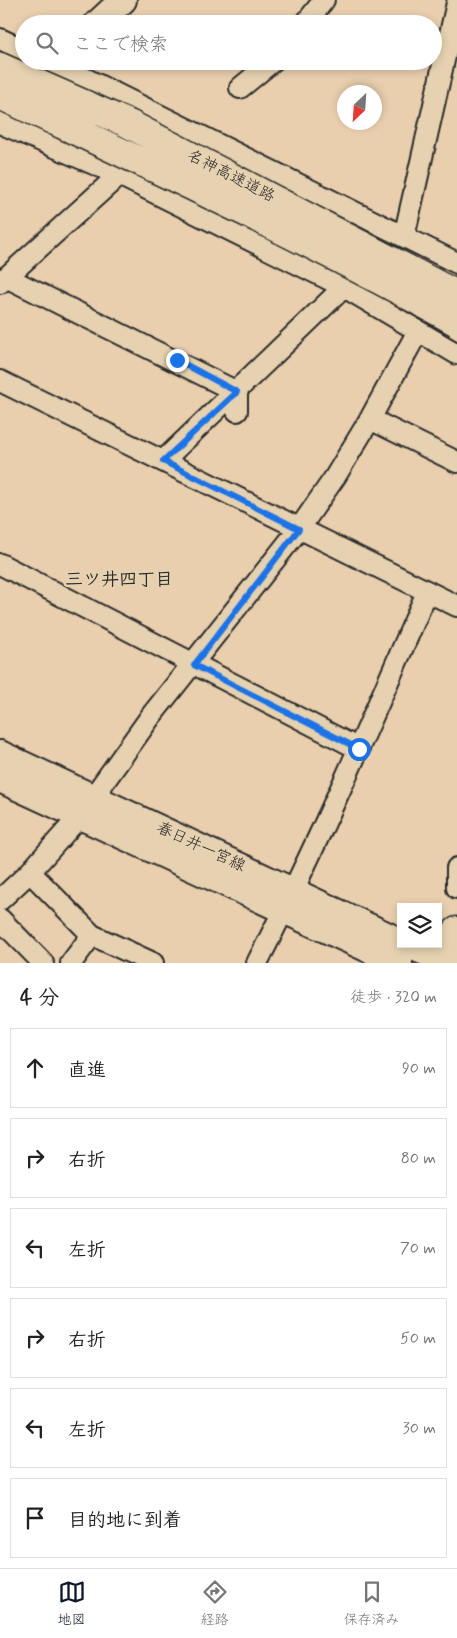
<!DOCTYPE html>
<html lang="ja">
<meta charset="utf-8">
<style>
:root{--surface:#fff;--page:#f2f2f2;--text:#222;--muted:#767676;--line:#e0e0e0;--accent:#111827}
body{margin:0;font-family:Mynerve,"Klee One",sans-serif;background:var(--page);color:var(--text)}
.controls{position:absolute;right:15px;bottom:15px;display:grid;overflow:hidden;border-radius:0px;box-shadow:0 2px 8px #0003}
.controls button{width:45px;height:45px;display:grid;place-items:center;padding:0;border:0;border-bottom:1px solid var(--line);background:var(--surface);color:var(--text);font:25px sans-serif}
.compass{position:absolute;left:337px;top:85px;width:45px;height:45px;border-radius:50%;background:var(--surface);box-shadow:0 2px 8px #0003;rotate:205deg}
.stop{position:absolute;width:15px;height:15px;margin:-11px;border:4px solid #1a73e8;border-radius:50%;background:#fff}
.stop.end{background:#1a73e8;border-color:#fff;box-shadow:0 1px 5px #0008}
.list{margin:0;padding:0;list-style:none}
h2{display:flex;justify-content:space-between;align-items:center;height:65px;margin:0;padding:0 20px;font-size:21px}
h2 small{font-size:16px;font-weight:400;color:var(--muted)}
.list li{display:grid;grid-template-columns:32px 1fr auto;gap:15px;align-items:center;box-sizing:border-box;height:80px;margin:0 10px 10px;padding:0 10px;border:1px solid var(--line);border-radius:0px}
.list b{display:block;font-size:19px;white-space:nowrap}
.list em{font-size:16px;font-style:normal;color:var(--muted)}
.icon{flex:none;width:28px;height:28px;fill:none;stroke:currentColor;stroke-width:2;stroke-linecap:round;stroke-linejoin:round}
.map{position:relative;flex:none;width:457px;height:963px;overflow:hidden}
.search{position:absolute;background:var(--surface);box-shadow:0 2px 8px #0003;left:15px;right:15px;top:15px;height:55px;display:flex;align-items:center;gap:12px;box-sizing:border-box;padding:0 18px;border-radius:28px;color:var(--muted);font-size:19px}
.sheet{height:605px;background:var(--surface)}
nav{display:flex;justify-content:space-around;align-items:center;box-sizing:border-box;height:70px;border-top:1px solid var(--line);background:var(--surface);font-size:14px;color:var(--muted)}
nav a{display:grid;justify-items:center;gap:2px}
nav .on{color:var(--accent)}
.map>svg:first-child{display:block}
</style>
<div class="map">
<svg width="457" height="963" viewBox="0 0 457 963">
<rect width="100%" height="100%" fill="#e9cfae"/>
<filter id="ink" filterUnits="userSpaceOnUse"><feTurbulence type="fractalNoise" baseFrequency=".02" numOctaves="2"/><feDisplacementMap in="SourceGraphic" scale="10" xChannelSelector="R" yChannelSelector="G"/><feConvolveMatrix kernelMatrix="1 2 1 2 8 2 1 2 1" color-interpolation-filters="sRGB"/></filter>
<g filter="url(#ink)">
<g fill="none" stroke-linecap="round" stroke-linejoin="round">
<g stroke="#2b2b2b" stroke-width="24">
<path id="minor" d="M305 24 324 0
M0 39 24 50
M50 61 457 263
M240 88 273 61
M0 123 119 175 344 287 457 354
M404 237 457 3
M6 277 237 392V411
M0 283 119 175
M0 381 457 606
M370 419 457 462
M163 461 344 287
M0 564 359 749
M457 868V888
M30 872 92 935 153 963
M0 900 30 872 79 817 151 716 299 529 335 477 370 419 418 331
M0 919 43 963
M71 963 92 935
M257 963C319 842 373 717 427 592"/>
</g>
<g stroke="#2b2b2b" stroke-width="30">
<path id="major" d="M97 24 123 0
M0 118 56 61
M0 754 401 942
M0 779 399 963
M406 944 451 963"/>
</g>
<g stroke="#2b2b2b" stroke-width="31">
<path id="highway" d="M443 963 457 931"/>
</g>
<use href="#minor" stroke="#e6d2b0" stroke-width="20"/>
<use href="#major" stroke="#e6d2b0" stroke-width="26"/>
<use href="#highway" stroke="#e6d2b0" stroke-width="28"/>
<g stroke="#2b2b2b" stroke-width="31" stroke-linecap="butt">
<path id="highway-bridge" d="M0 67 129 124 457 295
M0 95C154 168 309 239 457 322"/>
</g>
<use href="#highway-bridge" stroke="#e6d2b0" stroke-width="28"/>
</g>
</g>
<g fill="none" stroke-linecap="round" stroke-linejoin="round" filter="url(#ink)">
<path stroke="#1a73e8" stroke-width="6" d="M177 360 237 392 163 461 299 529 194 665 359 749"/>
</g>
<g text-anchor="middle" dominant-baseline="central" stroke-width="5" stroke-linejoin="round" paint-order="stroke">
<g font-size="16" fill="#2b2b2b" stroke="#e6d2b0">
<text transform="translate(231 176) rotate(27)">名神高速道路</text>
<text transform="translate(201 847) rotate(25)">春日井一宮線</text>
</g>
<g font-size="18" font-weight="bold" fill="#2b2b2b" stroke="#e6d2b0">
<text x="119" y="580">三ツ井四丁目</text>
</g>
</g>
</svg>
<div class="controls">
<button><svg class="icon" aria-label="layers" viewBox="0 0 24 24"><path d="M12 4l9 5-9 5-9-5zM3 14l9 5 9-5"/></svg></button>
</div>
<svg class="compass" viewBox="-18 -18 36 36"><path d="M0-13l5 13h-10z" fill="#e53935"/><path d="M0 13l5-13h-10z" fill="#767676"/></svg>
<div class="stop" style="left:359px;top:749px"></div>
<div class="stop end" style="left:177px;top:360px"></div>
<div class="search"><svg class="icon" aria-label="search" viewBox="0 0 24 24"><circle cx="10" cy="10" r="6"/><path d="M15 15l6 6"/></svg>ここで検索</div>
</div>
<section class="sheet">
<h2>4 分<small>徒歩 · 320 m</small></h2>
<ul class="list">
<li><svg class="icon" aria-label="ahead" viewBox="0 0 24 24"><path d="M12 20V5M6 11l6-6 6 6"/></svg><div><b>直進</b></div><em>90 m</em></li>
<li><svg class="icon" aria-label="right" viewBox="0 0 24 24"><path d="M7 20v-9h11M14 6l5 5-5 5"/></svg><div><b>右折</b></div><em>80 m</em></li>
<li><svg class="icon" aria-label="left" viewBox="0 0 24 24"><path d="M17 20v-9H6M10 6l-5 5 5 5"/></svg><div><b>左折</b></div><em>70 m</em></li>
<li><svg class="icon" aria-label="right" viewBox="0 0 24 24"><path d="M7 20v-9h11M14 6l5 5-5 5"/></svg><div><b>右折</b></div><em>50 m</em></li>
<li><svg class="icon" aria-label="left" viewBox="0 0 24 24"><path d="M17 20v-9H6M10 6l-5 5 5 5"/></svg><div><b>左折</b></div><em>30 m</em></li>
<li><svg class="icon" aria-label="arrive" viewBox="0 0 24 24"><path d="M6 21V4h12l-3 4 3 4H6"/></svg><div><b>目的地に到着</b></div></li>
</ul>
</section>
<nav>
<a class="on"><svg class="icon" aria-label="map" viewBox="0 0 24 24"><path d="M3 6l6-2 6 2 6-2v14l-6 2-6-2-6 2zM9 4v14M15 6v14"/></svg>地図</a>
<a><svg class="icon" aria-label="directions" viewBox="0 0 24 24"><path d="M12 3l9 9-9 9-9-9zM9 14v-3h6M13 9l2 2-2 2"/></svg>経路</a>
<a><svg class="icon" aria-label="saved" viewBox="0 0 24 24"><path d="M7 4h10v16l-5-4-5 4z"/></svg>保存済み</a>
</nav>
